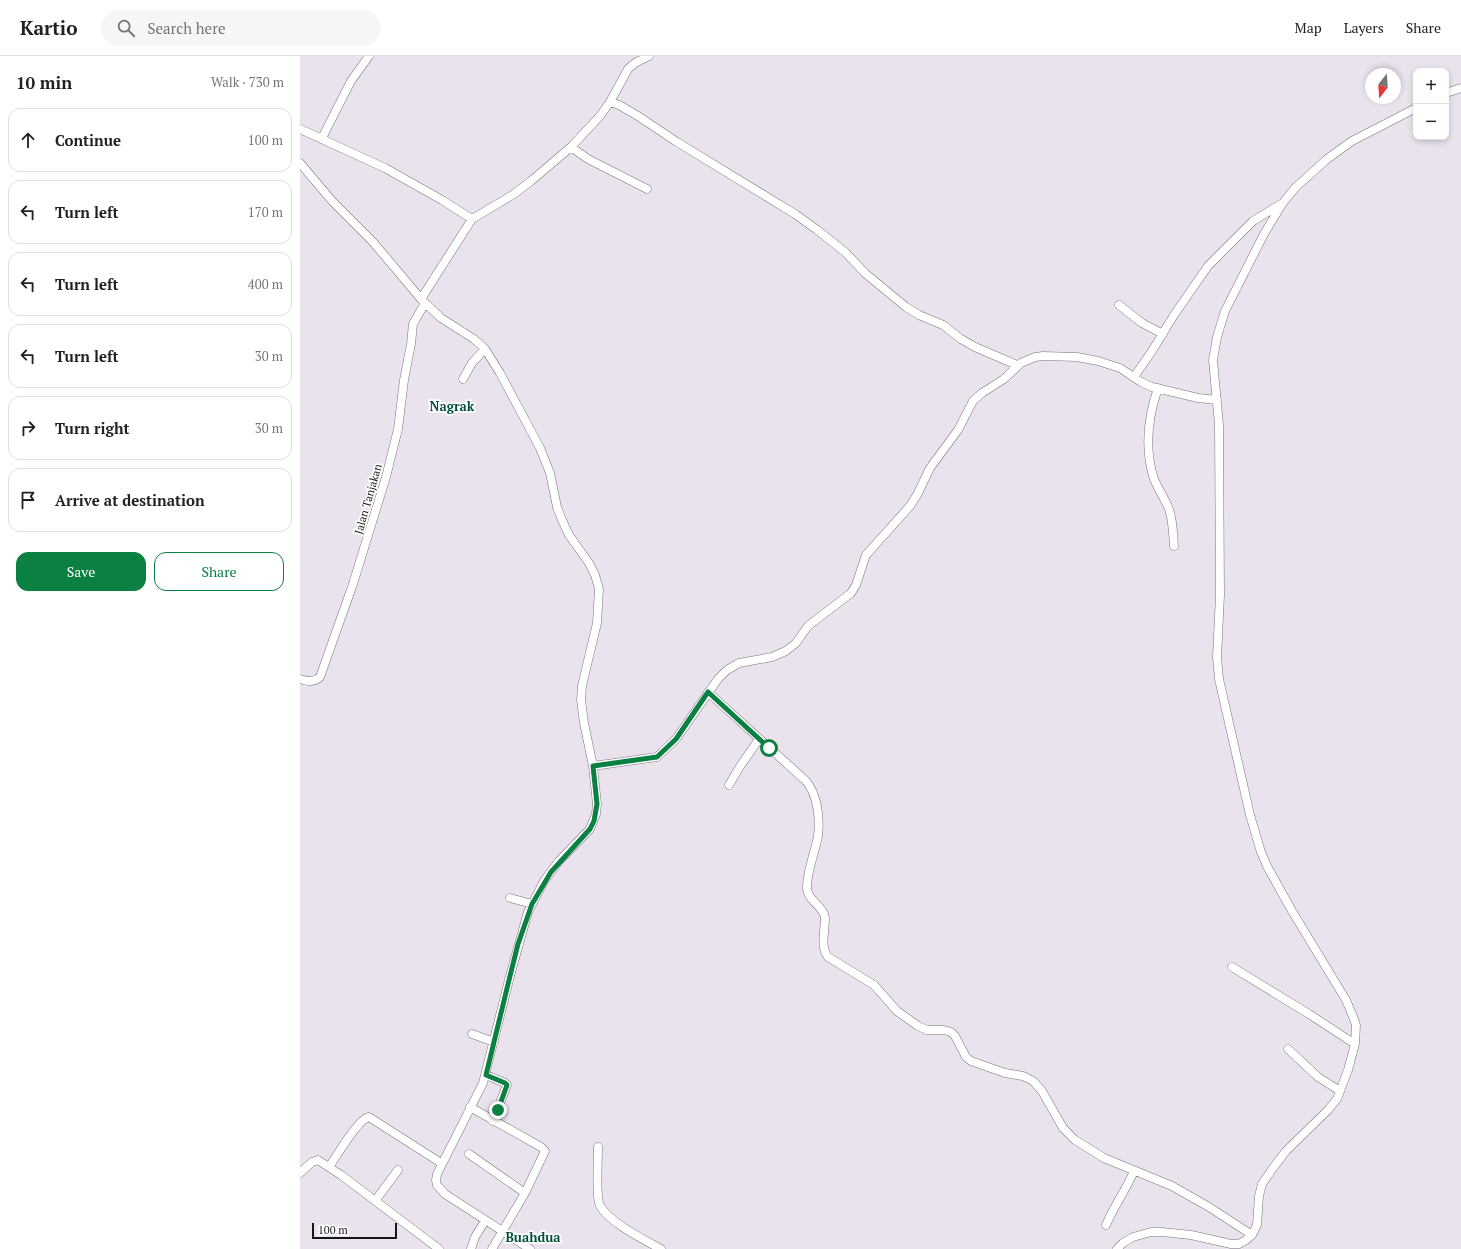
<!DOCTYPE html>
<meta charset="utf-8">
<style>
:root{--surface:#fff;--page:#f6f6f6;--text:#202124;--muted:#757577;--line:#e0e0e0;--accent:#0b8043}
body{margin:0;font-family:"PT Serif",serif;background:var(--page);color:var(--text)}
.controls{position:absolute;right:12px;top:12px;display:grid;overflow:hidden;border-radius:8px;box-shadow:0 2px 6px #0003}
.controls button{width:36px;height:36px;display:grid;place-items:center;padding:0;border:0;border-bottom:1px solid var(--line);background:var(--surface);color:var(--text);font:20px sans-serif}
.compass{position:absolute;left:1065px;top:12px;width:36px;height:36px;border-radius:50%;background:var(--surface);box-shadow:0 2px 6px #0003;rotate:197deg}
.scale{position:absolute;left:12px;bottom:10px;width:85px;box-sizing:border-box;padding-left:4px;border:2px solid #171518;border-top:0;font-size:11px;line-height:14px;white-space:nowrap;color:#171518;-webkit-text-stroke:3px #fff;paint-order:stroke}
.stop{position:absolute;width:12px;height:12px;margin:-9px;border:3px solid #0b8043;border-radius:50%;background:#fff}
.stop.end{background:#0b8043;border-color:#fff;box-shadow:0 1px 4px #0008}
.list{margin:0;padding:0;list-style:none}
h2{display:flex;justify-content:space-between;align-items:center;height:52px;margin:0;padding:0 16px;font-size:17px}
h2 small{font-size:13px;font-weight:400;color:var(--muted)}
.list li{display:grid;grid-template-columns:26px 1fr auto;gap:12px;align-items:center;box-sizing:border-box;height:64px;margin:0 8px 8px;padding:0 8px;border:1px solid var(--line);border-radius:12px}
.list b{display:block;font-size:15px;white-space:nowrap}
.list em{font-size:13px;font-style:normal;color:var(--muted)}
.actions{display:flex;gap:8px;padding:12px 16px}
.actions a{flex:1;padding:9px 0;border:1px solid var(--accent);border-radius:12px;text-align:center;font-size:14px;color:var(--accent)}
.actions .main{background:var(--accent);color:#fff}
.icon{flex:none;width:22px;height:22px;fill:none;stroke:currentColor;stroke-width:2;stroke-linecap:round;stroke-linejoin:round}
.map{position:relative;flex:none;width:1161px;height:1193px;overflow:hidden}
header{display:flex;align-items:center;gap:24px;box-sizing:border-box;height:56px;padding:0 20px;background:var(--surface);border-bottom:1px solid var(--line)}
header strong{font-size:19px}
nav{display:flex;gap:22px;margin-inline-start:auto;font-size:14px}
.search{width:280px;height:36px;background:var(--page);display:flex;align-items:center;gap:10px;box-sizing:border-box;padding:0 14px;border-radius:22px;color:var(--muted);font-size:15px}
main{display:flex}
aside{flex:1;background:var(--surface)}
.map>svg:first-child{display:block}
</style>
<header>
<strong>Kartio</strong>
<div class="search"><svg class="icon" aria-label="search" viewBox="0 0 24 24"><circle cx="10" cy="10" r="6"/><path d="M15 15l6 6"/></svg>Search here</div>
<nav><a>Map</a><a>Layers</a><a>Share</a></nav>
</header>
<main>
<aside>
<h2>10 min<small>Walk · 730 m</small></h2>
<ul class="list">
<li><svg class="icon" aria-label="ahead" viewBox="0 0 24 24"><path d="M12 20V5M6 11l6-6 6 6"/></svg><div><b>Continue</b></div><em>100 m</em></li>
<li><svg class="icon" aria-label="left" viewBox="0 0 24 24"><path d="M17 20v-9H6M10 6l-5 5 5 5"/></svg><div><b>Turn left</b></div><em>170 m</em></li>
<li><svg class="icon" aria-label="left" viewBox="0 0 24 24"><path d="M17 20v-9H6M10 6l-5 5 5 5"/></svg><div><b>Turn left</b></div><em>400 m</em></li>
<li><svg class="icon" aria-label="left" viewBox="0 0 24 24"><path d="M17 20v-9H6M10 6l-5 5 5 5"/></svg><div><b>Turn left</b></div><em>30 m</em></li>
<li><svg class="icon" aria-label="right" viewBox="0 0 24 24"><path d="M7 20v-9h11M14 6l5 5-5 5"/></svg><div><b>Turn right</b></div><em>30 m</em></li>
<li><svg class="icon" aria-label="arrive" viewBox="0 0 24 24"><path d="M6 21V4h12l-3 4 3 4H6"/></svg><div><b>Arrive at destination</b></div></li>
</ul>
<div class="actions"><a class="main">Save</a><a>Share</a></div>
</aside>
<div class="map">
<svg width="1161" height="1193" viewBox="0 0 1161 1193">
<rect width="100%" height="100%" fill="#eae3ed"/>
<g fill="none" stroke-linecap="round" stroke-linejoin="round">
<g stroke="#79737c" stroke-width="9">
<path id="minor" d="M1146 37 1161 32
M310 46 319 49 338 60 377 86 495 158 516 173 545 196 566 218 606 251 619 259 643 269 661 283 675 291 717 309
M0 73 85 112 142 144 172 163
M22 82 51 25 69 0
M271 91 288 103 347 133
M0 107 33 146 73 186 121 243 141 262 174 283 185 293 200 317 240 392 250 417 257 451 262 464 269 479 289 507 295 519 299 533 297 567 282 630 281 644 284 667 293 710 297 748 296 758 290 773 259 805 244 825 228 856 210 920 183 1027 137 1118 136 1124 137 1129 145 1138 230 1193
M121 243 172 163 214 138 231 125 271 91 300 60 310 46 328 13 335 7 349 0
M819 249 842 267 863 278
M834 321 852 295 874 259 908 210 953 165 981 148
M163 323 172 307 185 293
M858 332C848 361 844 392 854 423 858 433 865 443 869 453 873 465 873 477 874 490
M0 623C7 625 14 627 20 621L53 528 86 421 98 373 104 324 111 288 113 268 125 247
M408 636 506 725C518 739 520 763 518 780 515 797 507 814 507 831 507 845 524 850 525 862 525 874 520 891 528 901L574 929 597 955 618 970 627 974H644L651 976 655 980 666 1001 671 1005 705 1017 723 1020 733 1025 742 1035 763 1072 775 1084 804 1102 872 1130 909 1151 952 1179
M293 710 357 701 376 683 418 623 427 614 439 607 472 601 486 595 496 587 508 570 551 537 556 529 566 499 610 450 617 439 630 412 658 374 673 345 682 337 704 323 721 307 735 301 743 300 777 301 798 305 820 312 841 326 852 331 898 342 917 344
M429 729 439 712 459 683
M210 842 232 848
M932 911 1009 958 1055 988
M172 978 194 986
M988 993 1018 1021 1040 1035
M186 1019 205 1027 207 1029 193 1065
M170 1051 241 1091 245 1095 225 1137 192 1193
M298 1091C298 1105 296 1135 299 1147 304 1164 346 1185 361 1193
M169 1098 225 1137
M29 1111C36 1101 58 1063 69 1061L141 1107
M0 1117 12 1106 18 1104 41 1119 139 1193
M75 1145 98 1114
M806 1169C814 1150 826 1134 834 1115
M171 1193 175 1181 185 1165
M817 1193 823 1187 833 1181 851 1176H862L891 1179 931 1188H939L946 1184 952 1179 957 1169 959 1140 962 1128 973 1112 986 1095 1028 1054 1037 1043 1048 1014 1055 988 1056 969 1054 963 1046 944 992 855 967 810 961 796 950 759 919 623 917 601 920 539 919 369 913 304 917 281 925 255 964 178 982 148 995 132 1027 103 1052 85 1116 52"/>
</g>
<use href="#minor" stroke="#fff" stroke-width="8"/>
</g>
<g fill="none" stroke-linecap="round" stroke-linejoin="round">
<path stroke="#0b8043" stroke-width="5" d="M198 1054 207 1029 205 1027 186 1019 210 920 218 888 232 848 251 816 290 773 294 765 297 748 293 710 357 701 376 683 408 636 469 692"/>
</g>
<g text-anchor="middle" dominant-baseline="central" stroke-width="3.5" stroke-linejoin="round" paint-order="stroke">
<g font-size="11" fill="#171518" stroke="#fff">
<text transform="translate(68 443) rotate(-74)">Jalan Tanjakan</text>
</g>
<g font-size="13" font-weight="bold" fill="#004f36" stroke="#fff">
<text x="152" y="350">Nagrak</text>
<text x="233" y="1181">Buahdua</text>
</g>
</g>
</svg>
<div class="controls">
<button>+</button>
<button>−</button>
</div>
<svg class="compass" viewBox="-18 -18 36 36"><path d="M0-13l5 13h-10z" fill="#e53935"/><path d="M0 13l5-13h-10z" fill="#757577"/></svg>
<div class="scale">100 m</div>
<div class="stop" style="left:469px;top:692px"></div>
<div class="stop end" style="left:198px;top:1054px"></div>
</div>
</main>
